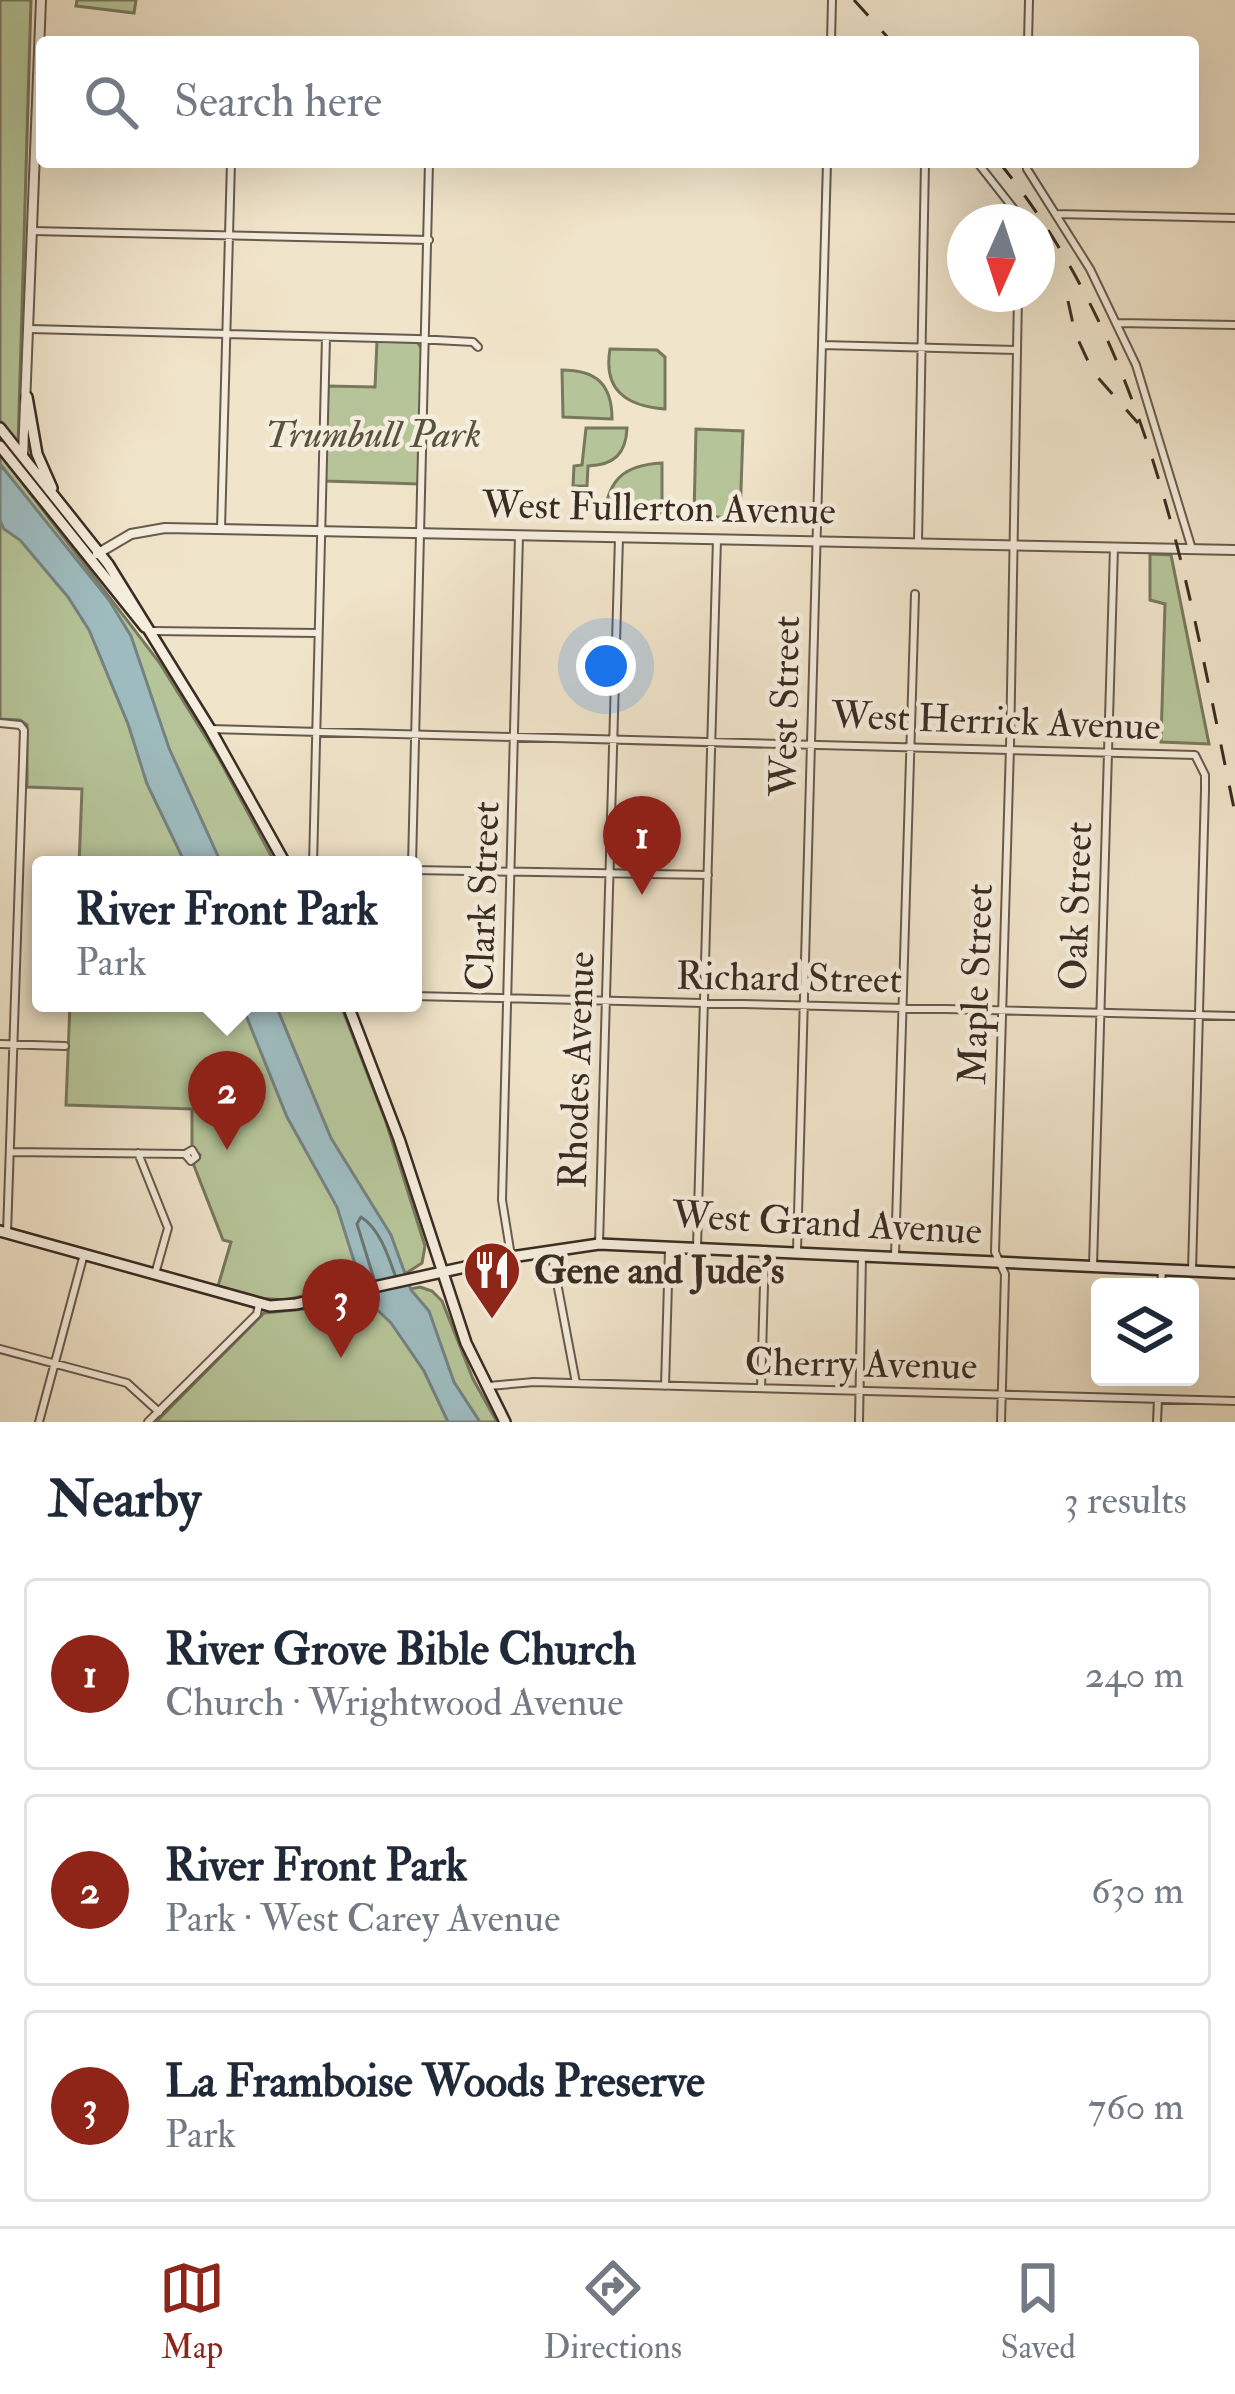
<!DOCTYPE html>
<meta charset="utf-8">
<style>
:root{--surface:#fff;--page:#f2f2f3;--text:#1f2937;--muted:#747a83;--line:#e0e1e3;--accent:#8f2418}
body{margin:0;font-family:"IM FELL Double Pica",serif;background:var(--page);color:var(--text)}
.controls{position:absolute;right:36px;bottom:36px;display:grid;overflow:hidden;border-radius:12px;box-shadow:0 12px 48px #0002}
.controls button{width:108px;height:108px;display:grid;place-items:center;padding:0;border:0;border-bottom:3px solid var(--line);background:var(--surface);color:var(--text);font:60px sans-serif}
.compass{position:absolute;left:947px;top:204px;width:108px;height:108px;border-radius:50%;background:var(--surface);box-shadow:0 12px 48px #0002;rotate:183deg}
.you{position:absolute;left:606px;top:666px;width:42px;height:42px;margin:-30px;border:9px solid #fff;border-radius:50%;background:#1a73e8;box-shadow:0 0 0 18px #1a73e833}
.badge{display:grid;place-items:center;width:78px;height:78px;border-radius:50%;background:var(--accent);color:#fff;font-size:39px;font-weight:700}
.pin{position:absolute;translate:-50% -99px;filter:drop-shadow(0 3px 6px #0008)}
.pin::after{content:'';position:absolute;top:63px;width:42px;height:36px;background:inherit;clip-path:polygon(0 0,100% 0,50% 100%)}
.popup{position:absolute;left:32px;top:856px;width:390px;height:156px;box-sizing:border-box;display:grid;place-content:center;border-radius:12px;background:var(--surface);filter:drop-shadow(0 3px 9px #0005);font-size:39px;white-space:nowrap;color:var(--muted)}
.popup b{font-size:45px;color:var(--text)}
.popup::after{content:'';position:absolute;left:50%;top:100%;margin-left:-24px;border:24px solid transparent;border-top-color:var(--surface)}
.list{margin:0;padding:0;list-style:none}
h2{display:flex;justify-content:space-between;align-items:center;height:156px;margin:0;padding:0 48px;font-size:51px}
h2 small{font-size:39px;font-weight:400;color:var(--muted)}
.list li{display:grid;grid-template-columns:78px 1fr auto;gap:36px;align-items:center;box-sizing:border-box;height:192px;margin:0 24px 24px;padding:0 24px;border:3px solid var(--line);border-radius:12px}
.list b{display:block;font-size:45px;white-space:nowrap}
.list p{margin:0;font-size:39px;white-space:nowrap;color:var(--muted)}
.list em{font-size:39px;font-style:normal;color:var(--muted)}
.icon{flex:none;width:66px;height:66px;fill:none;stroke:currentColor;stroke-width:2;stroke-linecap:round;stroke-linejoin:round}
.map{position:relative;flex:none;width:1235px;height:1422px;overflow:hidden}
.search{position:absolute;background:var(--surface);box-shadow:0 12px 48px #0002;left:36px;right:36px;top:36px;height:132px;display:flex;align-items:center;gap:30px;box-sizing:border-box;padding:0 42px;border-radius:12px;color:var(--muted);font-size:45px}
.sheet{height:804px;background:var(--surface)}
nav{display:flex;justify-content:space-around;align-items:center;box-sizing:border-box;height:168px;border-top:3px solid var(--line);background:var(--surface);font-size:33px;color:var(--muted)}
nav a{display:grid;justify-items:center;gap:6px}
nav .on{color:var(--accent)}
.map>svg:first-child{display:block}
</style>
<div class="map">
<svg width="1235" height="1422" viewBox="0 0 1235 1422">
<rect width="100%" height="100%" fill="#f0e4ca"/>
<filter id="stains"><feTurbulence type="fractalNoise" baseFrequency=".00167" numOctaves="4"/><feColorMatrix values="0 0 0 0 .2 0 0 0 0 .09 0 0 0 0 .02 0 0 0 .5 -.17"/></filter>
<radialGradient id="worn" r=".72"><stop offset=".6" stop-color="#630" stop-opacity="0"/><stop offset="1" stop-color="#630" stop-opacity=".3"/></radialGradient>
<path fill="#b6c599" stroke="#78785e" stroke-width="3" d="M0 0H31L18 445 0 421Z
M77 0H136L134 13 76 6Z
M377 341 417 342 422 349 419 484 325 481 328 386 375 387Z
M610 349 657 350 665 357V409C626 406 603 390 610 349Z
M562 370C596 370 612 384 612 419L563 417Z
M586 428H627C626 454 614 465 588 466L587 486H573L574 466 582 465Z
M696 429 743 431 740 518 694 516Z
M0 454 159 662 218 757 276 865H79L82 789 27 787V725L20 720 0 719Z
M662 463V512L652 519 604 517C608 479 624 465 662 463Z
M1150 554 1171 555 1209 744 1161 742 1165 604 1150 600Z
M70 1003H340L386 1122 425 1246 422 1263 408 1272 285 1300 258 1298 218 1286 231 1242 223 1240 193 1163 200 1155 192 1147V1109L66 1105Z
M420 1287 432 1291 442 1301 473 1379 497 1422H156L264 1313 315 1308Z"/>
<path fill="#9ebcc0" stroke="#768281" stroke-width="3" d="M0 464 109 600 131 636 169 748 222 865H186L147 784 128 724 89 630 68 597 20 540 4 529 0 520Z
M241 1003H275L331 1138 391 1235 411 1290 429 1311 454 1382 480 1422H448L424 1371 391 1323 366 1299 337 1207 287 1117Z"/>
<g fill="none" stroke-linecap="round" stroke-linejoin="round">
<path stroke="#6c7472" stroke-width="3" d="M374 1279 357 1224 361 1217C379 1228 388 1255 395 1275"/>
<g stroke="#685a4d" stroke-width="10">
<path id="minor" d="M831 42 832 0
M1028 42 1029 0
M977 162 1017 213 1019 222
M1027 169 1090 269 1136 365 1192 549
M1056 214 1235 218
M32 231 429 240
M1117 323 1235 325
M30 329 417 339 473 342 478 347
M822 345 1016 350
M221 529 231 162
M918 542 925 162
M151 631 318 633
M0 723 20 725 24 730 7 1233
M210 729 1195 755 1205 775V790L1192 1271
M313 865 326 337
M412 865 429 162
M413 870 708 875
M413 996 1235 1016
M0 1044 65 1046
M10 1152 185 1154 191 1161 196 1157 192 1150 185 1154
M138 1153 168 1228 155 1274
M599 1244 619 537
M697 1247 717 539
M551 1251 576 1383
M797 1251 827 162
M511 1256 502 1200 519 535
M895 1256 915 594
M1093 1266 1114 547
M1161 1287 1162 1269
M0 1349 127 1383 159 1412
M489 1386 534 1382 1235 1401
M665 1386 669 1249
M761 1388 765 1250
M39 1422 84 1254
M148 1422 257 1314 259 1304
M859 1422 862 1255
M1001 1422 1005 1274 995 1252 1010 747 1018 294
M1157 1422 1158 1399"/>
</g>
<g stroke="#685a4d" stroke-width="12">
<path id="tertiary" d="M23 456 41 0
M97 554 131 534 165 528 1235 550"/>
</g>
<g stroke="#3a2c23" stroke-width="14">
<path id="secondary" d="M27 397 37 454 52 488
M0 428 108 564 210 729 286 865
M0 446 145 627
M347 1003 399 1139 466 1343 505 1422
M0 1231 270 1306 296 1304 511 1257 599 1244 1235 1273"/>
</g>
<use href="#minor" stroke="#f5eddd" stroke-width="6"/>
<use href="#tertiary" stroke="#f5eddd" stroke-width="8"/>
<use href="#secondary" stroke="#f5eddd" stroke-width="9"/>
<path stroke="#3a2c23" stroke-width="3" stroke-dasharray="21 21" stroke-linecap="butt" d="M854 0 892 42
M999 162C1153 353 1186 580 1235 813
M1068 301 1075 333 1093 372 1138 423"/>
</g>
<defs>
<g id="restaurant-pin" transform="scale(3)"><path d="M0 17L-7.5 6A9.5 9.5 0 1 1 7.5 6Z" fill="#8f2418" stroke="#f5eddd"/><path d="M-5-6h1v4h1v-4h1v4h1v-4h1v5L-1.5 .5V6h-2V.5L-5-1ZM5-6V6H3V1.5H1.5Q1.5-4 5-6Z" fill="#fff"/></g>
</defs>
<g fill-rule="evenodd">
<use href="#restaurant-pin" x="492" y="1270"/>
</g>
<g text-anchor="middle" dominant-baseline="central" stroke-width="9" stroke-linejoin="round" paint-order="stroke">
<g font-size="39" font-style="italic" fill="#595240" stroke="#f5eddd">
<text x="373" y="434">Trumbull Park</text>
</g>
<g font-size="39" fill="#3a2c23" stroke="#f5eddd">
<text transform="translate(659 508) rotate(1)">West Fullerton Avenue</text>
<text transform="translate(785 706) rotate(-89)">West Street</text>
<text transform="translate(996 721) rotate(2)">West Herrick Avenue</text>
<text transform="translate(483 896) rotate(-88)">Clark Street</text>
<text transform="translate(1076 906) rotate(-88)">Oak Street</text>
<text transform="translate(789 978) rotate(1)">Richard Street</text>
<text transform="translate(976 984) rotate(-88)">Maple Street</text>
<text transform="translate(577 1070) rotate(-88)">Rhodes Avenue</text>
<text transform="translate(827 1223) rotate(3)">West Grand Avenue</text>
<text transform="translate(861 1364) rotate(1)">Cherry Avenue</text>
</g>
<g font-size="39" font-weight="bold" fill="#3a2c23" stroke="#f5eddd" text-anchor="start">
<text x="534" y="1270">Gene and Jude's</text>
</g>
</g>
<rect width="100%" height="100%" filter="url(#stains)"/>
<rect width="100%" height="100%" fill="url(#worn)"/>
</svg>
<div class="controls">
<button><svg class="icon" aria-label="layers" viewBox="0 0 24 24"><path d="M12 4l9 5-9 5-9-5zM3 14l9 5 9-5"/></svg></button>
</div>
<svg class="compass" viewBox="-18 -18 36 36"><path d="M0-13l5 13h-10z" fill="#e53935"/><path d="M0 13l5-13h-10z" fill="#747a83"/></svg>
<div class="you"></div>
<div class="pin badge" style="left:642px;top:895px">1</div>
<div class="pin badge" style="left:227px;top:1150px">2</div>
<div class="popup"><b>River Front Park</b>Park</div>
<div class="pin badge" style="left:341px;top:1358px">3</div>
<div class="search"><svg class="icon" aria-label="search" viewBox="0 0 24 24"><circle cx="10" cy="10" r="6"/><path d="M15 15l6 6"/></svg>Search here</div>
</div>
<section class="sheet">
<h2>Nearby<small>3 results</small></h2>
<ul class="list">
<li><span class="badge">1</span><div><b>River Grove Bible Church</b><p>Church · Wrightwood Avenue</p></div><em>240 m</em></li>
<li><span class="badge">2</span><div><b>River Front Park</b><p>Park · West Carey Avenue</p></div><em>630 m</em></li>
<li><span class="badge">3</span><div><b>La Framboise Woods Preserve</b><p>Park</p></div><em>760 m</em></li>
</ul>
</section>
<nav>
<a class="on"><svg class="icon" aria-label="map" viewBox="0 0 24 24"><path d="M3 6l6-2 6 2 6-2v14l-6 2-6-2-6 2zM9 4v14M15 6v14"/></svg>Map</a>
<a><svg class="icon" aria-label="directions" viewBox="0 0 24 24"><path d="M12 3l9 9-9 9-9-9zM9 14v-3h6M13 9l2 2-2 2"/></svg>Directions</a>
<a><svg class="icon" aria-label="saved" viewBox="0 0 24 24"><path d="M7 4h10v16l-5-4-5 4z"/></svg>Saved</a>
</nav>
